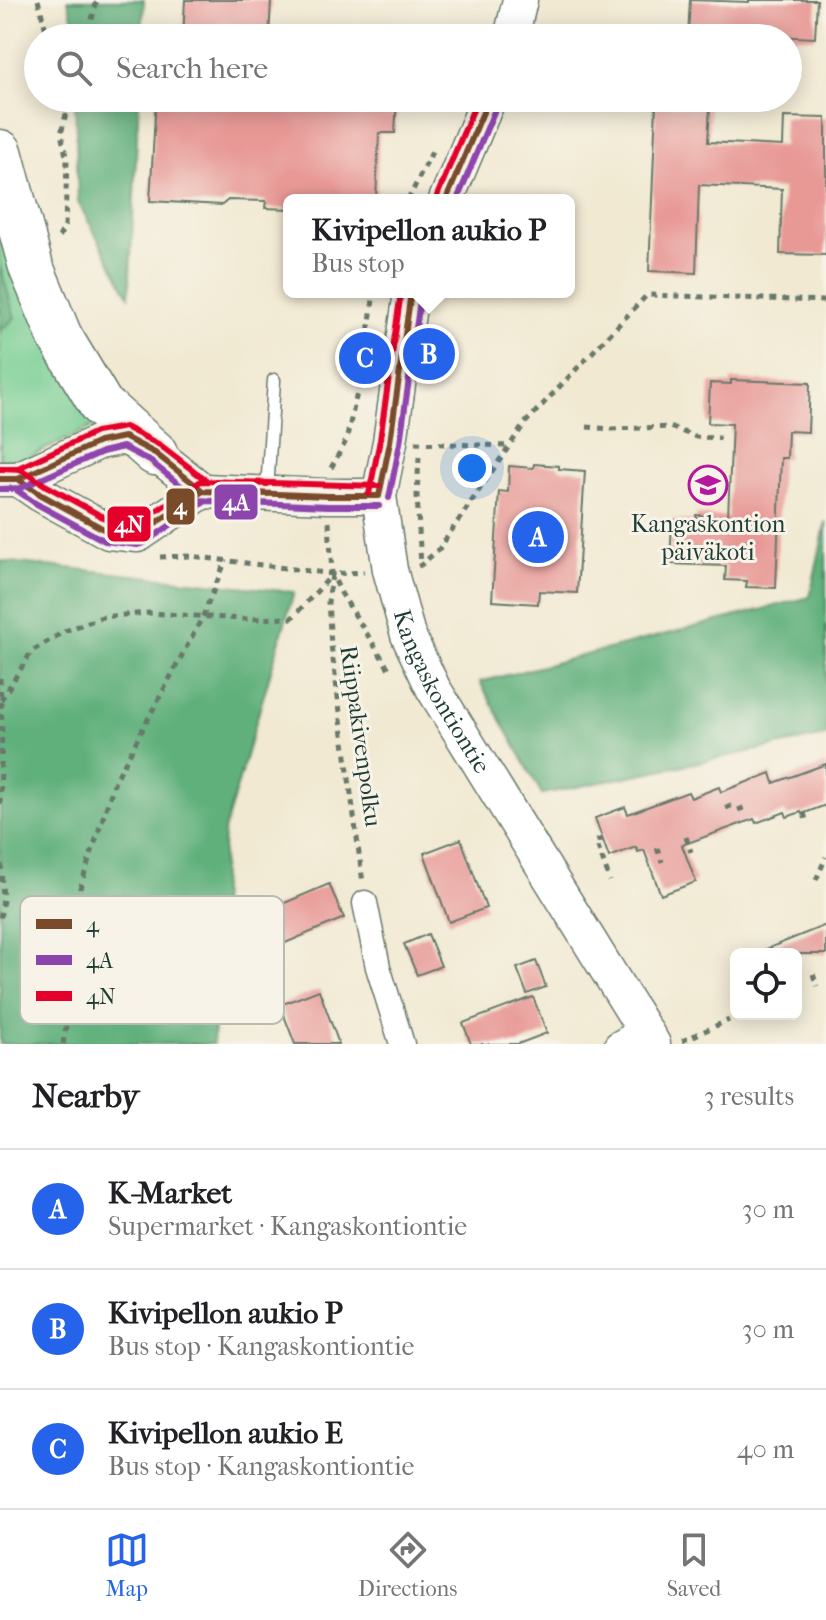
<!DOCTYPE html>
<meta charset="utf-8">
<style>
:root{--surface:#fff;--page:#f2f2f2;--text:#202124;--muted:#757577;--line:#e0e0e0;--accent:#2563eb}
body{margin:0;font-family:"IM FELL French Canon",serif;background:var(--page);color:var(--text)}
.controls{position:absolute;right:24px;bottom:24px;display:grid;overflow:hidden;border-radius:12px;box-shadow:0 4px 20px #0003}
.controls button{width:72px;height:72px;display:grid;place-items:center;padding:0;border:0;border-bottom:2px solid var(--line);background:var(--surface);color:var(--text);font:40px sans-serif}
.you{position:absolute;left:472px;top:468px;width:28px;height:28px;margin:-20px;border:6px solid #fff;border-radius:50%;background:#1a73e8;box-shadow:0 0 0 12px #1a73e833}
.badge{display:grid;place-items:center;width:52px;height:52px;border-radius:50%;background:var(--accent);color:#fff;font-size:26px;font-weight:700}
.pin{position:absolute;translate:-50% -50%;border:4px solid #fff;box-shadow:0 2px 8px #0006}
.popup{position:absolute;left:283px;top:194px;width:292px;height:104px;box-sizing:border-box;display:grid;place-content:center;border-radius:12px;background:var(--surface);filter:drop-shadow(0 2px 6px #0005);font-size:26px;white-space:nowrap;color:var(--muted)}
.popup b{font-size:30px;color:var(--text)}
.popup::after{content:'';position:absolute;left:50%;top:100%;margin-left:-16px;border:16px solid transparent;border-top-color:var(--surface)}
.list{margin:0;padding:0;list-style:none}
h2{display:flex;justify-content:space-between;align-items:center;height:104px;margin:0;padding:0 32px;font-size:34px}
h2 small{font-size:26px;font-weight:400;color:var(--muted)}
.list li{display:grid;grid-template-columns:52px 1fr auto;gap:24px;align-items:center;box-sizing:border-box;height:120px;padding:0 32px;border-top:2px solid var(--line)}
.list b{display:block;font-size:30px;white-space:nowrap}
.list p{margin:0;font-size:26px;white-space:nowrap;color:var(--muted)}
.list em{font-size:26px;font-style:normal;color:var(--muted)}
.icon{flex:none;width:44px;height:44px;fill:none;stroke:currentColor;stroke-width:2;stroke-linecap:round;stroke-linejoin:round}
.map{position:relative;flex:none;width:826px;height:1044px;overflow:hidden}
.search{position:absolute;background:var(--surface);box-shadow:0 4px 20px #0003;left:24px;right:24px;top:24px;height:88px;display:flex;align-items:center;gap:20px;box-sizing:border-box;padding:0 28px;border-radius:44px;color:var(--muted);font-size:30px}
.sheet{height:464px;background:var(--surface)}
nav{display:flex;justify-content:space-around;align-items:center;box-sizing:border-box;height:112px;border-top:2px solid var(--line);background:var(--surface);font-size:22px;color:var(--muted)}
nav a{display:grid;justify-items:center;gap:4px}
nav .on{color:var(--accent)}
.map>svg:first-child{display:block}
</style>
<div class="map">
<svg width="826" height="1044" viewBox="0 0 826 1044">
<rect width="100%" height="100%" fill="#f7f3e8"/>
<filter id="ink" filterUnits="userSpaceOnUse"><feTurbulence type="fractalNoise" baseFrequency=".0125" numOctaves="2"/><feDisplacementMap in="SourceGraphic" scale="16" xChannelSelector="R" yChannelSelector="G"/><feConvolveMatrix kernelMatrix="1 2 1 2 8 2 1 2 1" color-interpolation-filters="sRGB"/></filter>
<filter id="wash" filterUnits="userSpaceOnUse"><feTurbulence type="fractalNoise" baseFrequency=".006" numOctaves="4" result="noise"/><feDisplacementMap in="SourceGraphic" scale="32" xChannelSelector="R" yChannelSelector="G"/><feGaussianBlur stdDeviation="1.8" result="paint"/><feColorMatrix in="noise" values="0 0 0 0 0 0 0 0 0 0 0 0 0 0 0 0 0 1.4 0 .05"/><feComposite in="paint" operator="in"/></filter>
<g filter="url(#wash)">
<rect width="100%" height="100%" fill="#f1e9d2"/>
<path fill="#76cd92" stroke="#4a8563" stroke-width="2" d="M0 193 103 422 25 459 0 463Z"/>
<path fill="#60b07c" stroke="#407658" stroke-width="2" d="M68 0H144L142 38H74L73 21Z
M75 98H139L129 296 78 202Z
M0 266 15 318 0 331Z
M826 521V736L542 794 480 682 810 597Z
M0 561 294 592 224 831 213 1044H0Z"/>
<g id="blocks">
<path fill="#e89996" d="M185 0H271L269 38H183Z
M690 0 749 2V0H817L815 38 753 35V38H688Z
M156 98H397L395 133H379L376 200H289V209L265 208 266 201 228 200 222 205 150 201Z
M656 105 710 107 708 142 783 146 784 117 826 118V255L780 254 782 189 699 185 696 273 649 271Z
M731 380 810 383 808 432 788 431 787 458H781L776 588 746 587 747 581 725 580 726 566 670 564 672 520 696 521V515L728 517 732 424 708 423 710 383 731 384Z
M534 464 559 466V469L585 471 577 593 539 591 538 604 492 601 499 491 508 492 509 466 533 468Z
M826 764V805L802 814 801 812 787 817 785 812 756 823 754 819 682 845 696 882 661 895 644 850 638 852 636 847 609 857 595 818 625 807 628 814 688 792 691 798 719 787 721 792 771 773 774 783Z
M461 839 486 908 449 922 424 853Z
M329 884 344 918 276 947 261 913Z
M826 925V954H757L756 953Z
M428 934 441 966 417 975 404 944Z
M536 961 546 987 527 994 517 968Z
M319 990 339 1044H295L280 1005Z
M533 997 547 1033 518 1044H471L463 1023Z"/>
</g>
</g>
<g filter="url(#ink)">
<use href="#blocks" fill-opacity="0" stroke="#68796b" stroke-width="2"/>
<g fill="none" stroke-linecap="round" stroke-linejoin="round">
<g stroke="#68796b" stroke-width="15">
<path id="lane" d="M267 491 274 380"/>
</g>
<g stroke="#68796b" stroke-width="27">
<path id="street" d="M365 903 378 967 402 1044
M617 1044 643 1029"/>
</g>
<g stroke="#68796b" stroke-width="37">
<g id="secondary">
<path d="M511 38 520 0"/>
<path d="M446 200 489 98"/>
<path id="s1" d="M411 292 390 442 379 496 390 570 408 635 433 688 653 1044"/>
<path d="M0 479H18L99 442 124 437 155 453 203 491 328 496H379"/>
<path d="M18 479 40 494 109 532 138 535 203 491"/>
</g>
</g>
<g stroke="#68796b" stroke-width="47">
<path id="highway" d="M0 152 31 267 60 337 101 405 155 453"/>
</g>
<path stroke="#68796b" stroke-width="5" stroke-dasharray="6 6" stroke-linecap="butt" d="M38 0 48 38
M77 38 91 23 97 0
M408 200 433 150
M59 237 65 226 67 160 61 134 70 98
M587 427 612 429 670 427 696 437 720 438
M415 443 509 446
M419 457 417 495 421 566
M331 468 346 441 365 358 374 292
M329 522 332 574 341 593 391 672
M160 557 191 556 332 574 364 572
M418 566 421 565 439 549 525 423 647 295 826 301
M332 575 328 602 331 645 363 883
M0 678 2 724 0 807
M1 700 32 651 65 631 102 617 149 613 242 619 292 618 332 575
M726 808 736 804
M738 810 749 806
M804 813 806 820
M686 837 691 852
M602 839 596 841 610 881
M657 848 662 862
M0 852 3 899 0 919
M816 880 826 857
M813 974 817 986
M682 1041 729 1020
M63 1044 74 980 80 888 115 781 203 616 226 560"/>
<use href="#lane" stroke="#fff" stroke-width="12"/>
<use href="#street" stroke="#fff" stroke-width="24"/>
<use href="#secondary" stroke="#fff" stroke-width="34"/>
<use href="#highway" stroke="#fff" stroke-width="44"/>
<g stroke="#f7f3e8" stroke-width="12">
<path id="bus-1" d="M446 200 489 98
M0 479H18L40 494 109 532 138 535 203 491 328 496H379
M0 479H18L99 442 124 437 155 453 203 491 267 494
M379 496 390 442 411 292"/>
</g>
<g stroke="#f7f3e8" stroke-width="12">
<path id="bus-2" d="M457 200 498 102
M0 489H15L35 503 105 541 137 545 144 543 206 501 328 506H379
M0 489 21 488 102 452 123 447 150 461 199 500 267 504
M389 498 400 443 421 293"/>
</g>
<g stroke="#f7f3e8" stroke-width="12">
<path id="bus-3" d="M437 196 478 98
M0 469 22 470 45 485 112 522 135 525 201 481 379 486
M0 469H16L96 432 125 427 160 445 207 481 267 484
M369 494 380 440 401 292"/>
</g>
<use href="#bus-1" stroke="#7a4b2a" stroke-width="6"/>
<use href="#bus-2" stroke="#8e44ad" stroke-width="6"/>
<use href="#bus-3" stroke="#e4002b" stroke-width="6"/>
</g>
</g>
<defs>
<g id="school-ring" transform="scale(2)"><circle r="9.5" fill="#f7f3e8" stroke="#b5179e" stroke-width="1.5"/><path d="M0-5L7-2L0 1L-7-2ZM-4 1L0 2.5L4 1V4Q0 6-4 4Z" fill="#b5179e"/></g>
</defs>
<g fill-rule="evenodd">
<use href="#school-ring" x="708" y="485"/>
</g>
<g text-anchor="middle" dominant-baseline="central" stroke-width="6" stroke-linejoin="round" paint-order="stroke">
<g font-size="24" fill="#1f3d34" stroke="#f7f3e8">
<text x="708" y="524">Kangaskontion<tspan x="708" dy="28">päiväkoti</tspan></text>
</g>
<g font-size="24" fill="#1f3d34" stroke="#f7f3e8">
<text stroke="none"><textPath href="#s1" startOffset="414">Kangaskontiontie</textPath></text>
<text transform="translate(361 736) rotate(82)">Riippakivenpolku</text>
</g>
</g>
<rect x="20" y="896" width="264" height="128" rx="12" fill="#f7f3e8" stroke="#b6bcb2" stroke-width="2"/>
<rect x="36" y="919" width="36" height="10" fill="#7a4b2a"/>
<rect x="36" y="955" width="36" height="10" fill="#8e44ad"/>
<rect x="36" y="991" width="36" height="10" fill="#e4002b"/>
<g font-size="22" fill="#1f3d34">
<text x="86" y="932">4</text>
<text x="86" y="968">4A</text>
<text x="86" y="1004">4N</text>
</g>
<g stroke="#f7f3e8" stroke-width="3">
<rect x="213" y="483" width="46" height="38" rx="8" fill="#8e44ad"/>
<rect x="165" y="487" width="31" height="39" rx="8" fill="#7a4b2a"/>
<rect x="106" y="505" width="46" height="38" rx="8" fill="#e4002b"/>
</g>
<g font-size="22" text-anchor="middle" font-weight="bold" fill="#fff">
<text x="236" y="510">4A</text>
<text x="180" y="514">4</text>
<text x="129" y="532">4N</text>
</g>
</svg>
<div class="controls">
<button><svg class="icon" aria-label="locate" viewBox="0 0 24 24"><circle cx="12" cy="12" r="6"/><path d="M12 2v4M12 18v4M2 12h4M18 12h4"/></svg></button>
</div>
<div class="you"></div>
<div class="pin badge" style="left:538px;top:537px">A</div>
<div class="pin badge" style="left:429px;top:354px">B</div>
<div class="popup"><b>Kivipellon aukio P</b>Bus stop</div>
<div class="pin badge" style="left:365px;top:358px">C</div>
<div class="search"><svg class="icon" aria-label="search" viewBox="0 0 24 24"><circle cx="10" cy="10" r="6"/><path d="M15 15l6 6"/></svg>Search here</div>
</div>
<section class="sheet">
<h2>Nearby<small>3 results</small></h2>
<ul class="list">
<li><span class="badge">A</span><div><b>K-Market</b><p>Supermarket · Kangaskontiontie</p></div><em>30 m</em></li>
<li><span class="badge">B</span><div><b>Kivipellon aukio P</b><p>Bus stop · Kangaskontiontie</p></div><em>30 m</em></li>
<li><span class="badge">C</span><div><b>Kivipellon aukio E</b><p>Bus stop · Kangaskontiontie</p></div><em>40 m</em></li>
</ul>
</section>
<nav>
<a class="on"><svg class="icon" aria-label="map" viewBox="0 0 24 24"><path d="M3 6l6-2 6 2 6-2v14l-6 2-6-2-6 2zM9 4v14M15 6v14"/></svg>Map</a>
<a><svg class="icon" aria-label="directions" viewBox="0 0 24 24"><path d="M12 3l9 9-9 9-9-9zM9 14v-3h6M13 9l2 2-2 2"/></svg>Directions</a>
<a><svg class="icon" aria-label="saved" viewBox="0 0 24 24"><path d="M7 4h10v16l-5-4-5 4z"/></svg>Saved</a>
</nav>
